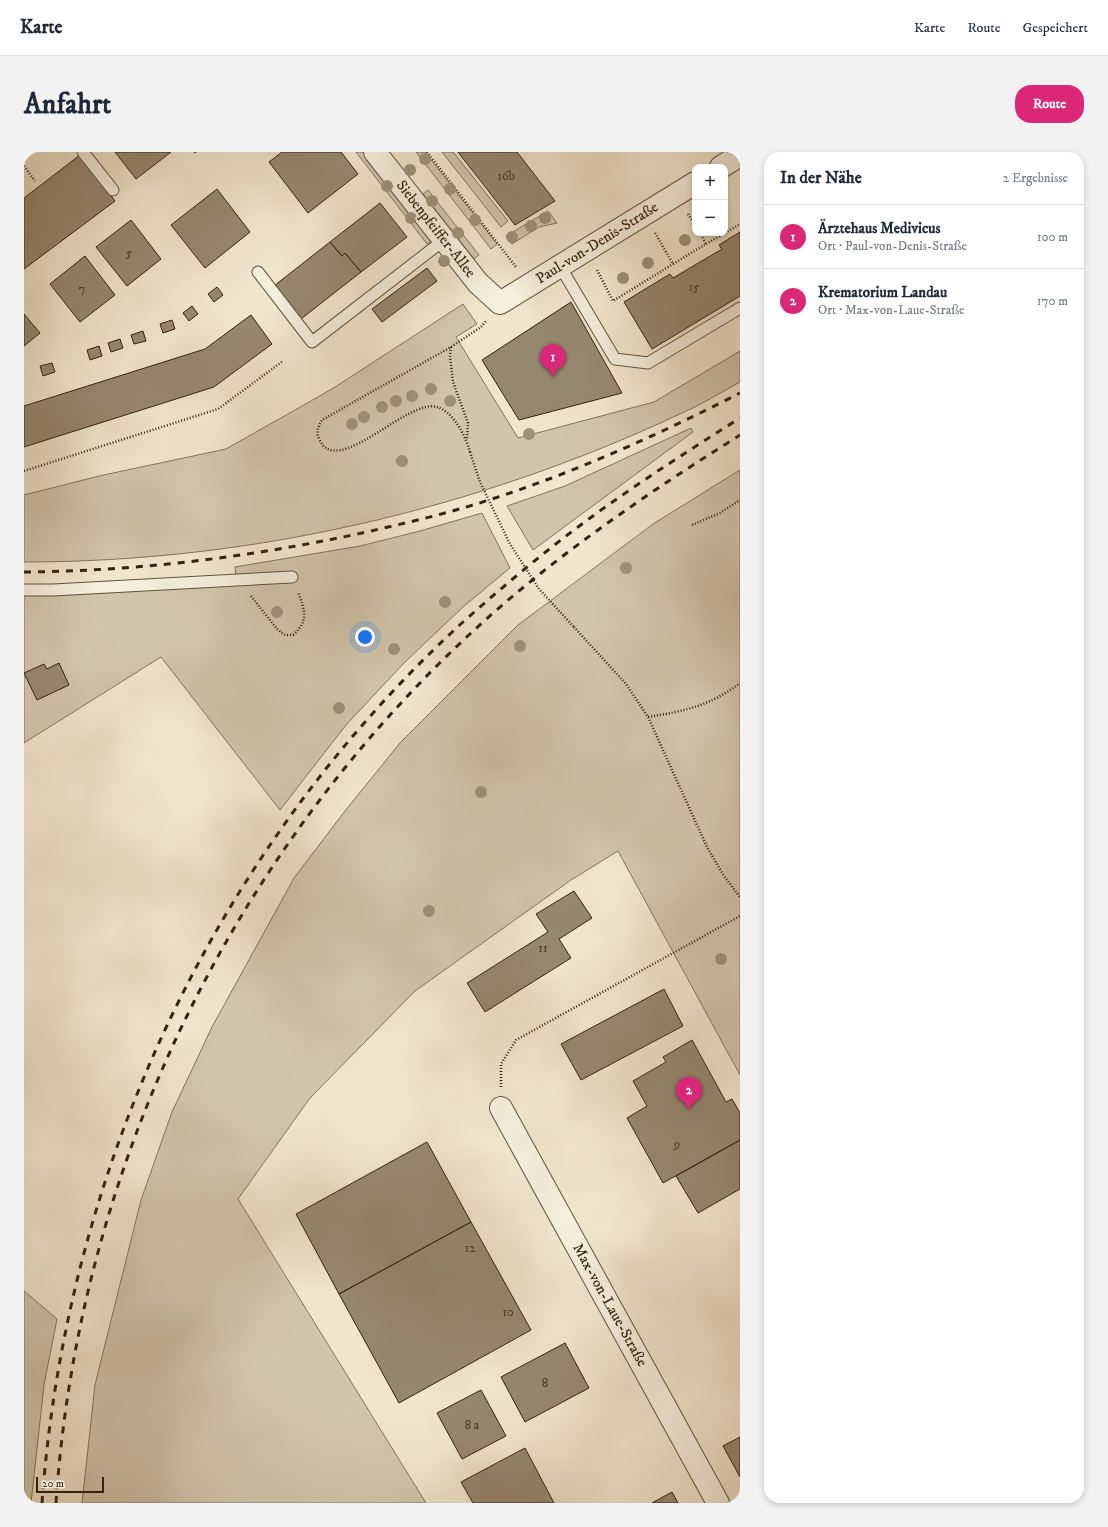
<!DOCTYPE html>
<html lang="de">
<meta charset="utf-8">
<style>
:root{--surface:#fff;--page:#f2f2f3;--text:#1f2937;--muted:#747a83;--line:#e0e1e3;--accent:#db2777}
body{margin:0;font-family:"IM FELL DW Pica",serif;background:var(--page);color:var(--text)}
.controls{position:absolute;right:12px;top:12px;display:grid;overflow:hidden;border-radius:8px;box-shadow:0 2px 6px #0003}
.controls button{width:36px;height:36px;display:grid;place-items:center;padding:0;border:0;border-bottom:1px solid var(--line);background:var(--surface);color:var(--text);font:20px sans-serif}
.scale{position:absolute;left:12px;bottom:10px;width:68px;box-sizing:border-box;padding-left:4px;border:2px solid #33230c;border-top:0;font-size:11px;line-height:14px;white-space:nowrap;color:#33230c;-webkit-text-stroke:3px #f6efde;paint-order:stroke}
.you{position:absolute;left:341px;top:485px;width:14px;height:14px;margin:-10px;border:3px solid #fff;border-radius:50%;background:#1a73e8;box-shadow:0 0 0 6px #1a73e833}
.badge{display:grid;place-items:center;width:26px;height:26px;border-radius:50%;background:var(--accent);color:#fff;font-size:13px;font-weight:700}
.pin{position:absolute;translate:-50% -33px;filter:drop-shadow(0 1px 2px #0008)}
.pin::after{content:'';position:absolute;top:21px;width:14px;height:12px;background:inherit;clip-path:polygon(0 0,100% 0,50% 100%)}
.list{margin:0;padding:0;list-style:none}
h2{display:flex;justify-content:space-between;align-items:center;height:52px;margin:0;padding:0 16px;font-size:17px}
h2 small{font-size:13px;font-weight:400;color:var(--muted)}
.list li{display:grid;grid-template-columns:26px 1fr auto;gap:12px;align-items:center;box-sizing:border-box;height:64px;padding:0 16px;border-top:1px solid var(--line)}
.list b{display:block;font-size:15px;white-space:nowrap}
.list p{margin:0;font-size:13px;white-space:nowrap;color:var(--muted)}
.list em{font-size:13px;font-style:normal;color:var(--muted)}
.map{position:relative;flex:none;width:716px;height:1351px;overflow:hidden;border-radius:16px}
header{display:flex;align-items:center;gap:24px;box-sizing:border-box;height:56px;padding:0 20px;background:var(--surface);border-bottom:1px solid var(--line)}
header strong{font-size:19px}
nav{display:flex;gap:22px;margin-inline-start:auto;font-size:14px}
.intro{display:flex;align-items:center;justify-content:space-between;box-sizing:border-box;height:96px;padding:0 24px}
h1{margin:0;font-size:28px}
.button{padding:10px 18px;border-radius:16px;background:var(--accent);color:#fff;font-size:14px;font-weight:700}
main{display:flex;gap:24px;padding:0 24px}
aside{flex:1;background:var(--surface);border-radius:16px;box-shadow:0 2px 6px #0003}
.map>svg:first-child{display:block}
</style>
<header>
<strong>Karte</strong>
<nav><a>Karte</a><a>Route</a><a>Gespeichert</a></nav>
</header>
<div class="intro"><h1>Anfahrt</h1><a class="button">Route</a></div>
<main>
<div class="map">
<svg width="716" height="1351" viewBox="0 0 716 1351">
<rect width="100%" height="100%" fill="#f1e6cd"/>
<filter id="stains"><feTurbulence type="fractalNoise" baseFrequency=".005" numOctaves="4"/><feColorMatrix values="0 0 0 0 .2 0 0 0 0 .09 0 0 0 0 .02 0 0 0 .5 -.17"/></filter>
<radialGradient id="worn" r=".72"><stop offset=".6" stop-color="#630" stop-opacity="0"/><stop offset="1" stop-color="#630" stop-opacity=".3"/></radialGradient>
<path fill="#d1c5ac" stroke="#82745c" d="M332 0H340L408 88 403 92Z
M392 0H401L473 92 467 97Z
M418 0H429L484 69 477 75Z
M404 38 455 103 450 107 399 42Z
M524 59 533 71 515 75 488 92 482 84Z
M439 152 453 172 432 185 494 286 630 250 716 199V230C696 241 677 253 656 262 451 358 226 410 0 410V343L75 324 202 297 308 237Z
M667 276 669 280 509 398 483 354 541 334Z
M716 318V923L594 699 547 728 391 839 286 946 214 1047 402 1351H58L71 1233 117 1048 148 960 188 875 270 726 321 659 376 591 494 473 629 372Z
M458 361 486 416 440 454 380 511 322 573 256 658 137 505 0 591V441L213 431 211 415 336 394 396 379Z
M0 1139 33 1167 20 1233 7 1351H0Z"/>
<path fill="#968870" stroke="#33230c" d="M91 0H147L112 27Z
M258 0H317L334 22 284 61 245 10Z
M434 0H493L531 49 491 73Z
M56 3 91 49 0 117V46Z
M193 37 226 80 181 116 147 73Z
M356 51 383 85 337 120 321 101 318 104 306 90Z
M107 68 137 107 103 134 72 95Z
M716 80V144L628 197 600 150 646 122 649 126 698 97 695 93Z
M306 90 318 104 321 101 337 120 277 167 250 134Z
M61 104 91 143 56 170 26 132Z
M403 116 413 129 358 170 348 157Z
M193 135 199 143 190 150 184 142Z
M547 150 598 241 495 268 458 208Z
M168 154 174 162 165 169 159 161Z
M0 162 16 181 0 194Z
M227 163 248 192 190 235 0 295V254L181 197Z
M148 168 151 177 139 181 136 172Z
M119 179 122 189 110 192 107 183Z
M96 187 99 196 87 200 84 191Z
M75 194 78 204 66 208 63 198Z
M28 211 31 220 19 224 16 214Z
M35 511 45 533 13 548 0 521 20 512 23 517Z
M550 739 568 766 535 787 547 806 461 860 443 831 524 780 512 762Z
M640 837 659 874 557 928 537 892Z
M668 888 702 950 708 947 716 961V988L639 1031 603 966 623 954 609 929 642 910 639 905Z
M716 988V1037L674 1061 652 1024Z
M403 990 447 1070 315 1142 272 1062Z
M447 1070 507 1178 375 1251 315 1142Z
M541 1191 565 1236 501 1270 477 1225Z
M457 1238 482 1284 438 1307 413 1261Z
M716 1285V1325L699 1294Z
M501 1296 530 1351H449L437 1330Z
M648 1340 654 1351H628Z"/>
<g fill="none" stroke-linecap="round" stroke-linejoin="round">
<g stroke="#62543c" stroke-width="13">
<path id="lane" d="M59 0 89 38
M536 114 591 207 624 211 716 156
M234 120 288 190 420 88
M0 438H29L268 425"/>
</g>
<g stroke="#62543c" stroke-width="24">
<path id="street" d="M351 0 454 131 476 151 671 31
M697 15 716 3
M477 956 694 1351"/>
</g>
<path stroke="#33230c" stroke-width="2.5" stroke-dasharray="1 2" stroke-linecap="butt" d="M171 0 172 2
M403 0 492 115
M0 14 11 29
M664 62 671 73
M631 81 649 112 682 92 676 81
M701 81 716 72
M682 92 701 81
M573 118 589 149 649 112
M427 195 426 205 429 230 444 271 443 287
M446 300C442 285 430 260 413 255 383 246 313 328 295 287 292 279 294 275 298 268L427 195 457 175 463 168
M0 319 194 257 259 209
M668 373 696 361 716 348
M227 444 253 477 261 483H269C285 469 281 458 274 440
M550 475 602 532 624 565 683 695 700 724 716 745
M624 565C661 559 686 554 716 531
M477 935V912L492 888 716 764"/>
<use href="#lane" stroke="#f6efde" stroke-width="11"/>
<use href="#street" stroke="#f6efde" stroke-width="22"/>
<path stroke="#33230c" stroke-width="3" stroke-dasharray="7 7" stroke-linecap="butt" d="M0 420C114 419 227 405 338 381 382 371 426 361 468 347 554 319 636 282 716 241
M18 1351C42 1018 191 696 439 470 476 437 514 405 554 375 606 336 661 301 716 266
M32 1351C55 1005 220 674 483 449 556 387 635 334 716 283"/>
<path stroke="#33230c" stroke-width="2.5" stroke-dasharray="1 2" stroke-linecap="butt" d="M446 300 456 330 486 392 515 437 550 475"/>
</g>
<g fill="#9e9179">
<circle cx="401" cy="7" r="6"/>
<circle cx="386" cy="18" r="6"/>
<circle cx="363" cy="34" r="6"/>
<circle cx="426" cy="37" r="6"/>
<circle cx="408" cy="49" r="6"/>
<circle cx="387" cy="66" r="6"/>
<circle cx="521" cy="66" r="6"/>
<circle cx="451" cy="68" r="6"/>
<circle cx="507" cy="74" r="6"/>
<circle cx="434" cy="81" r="6"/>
<circle cx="488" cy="85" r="6"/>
<circle cx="661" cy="88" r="6"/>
<circle cx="420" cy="109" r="6"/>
<circle cx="624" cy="111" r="6"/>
<circle cx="599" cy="126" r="6"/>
<circle cx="407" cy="237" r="6"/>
<circle cx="388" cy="244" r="6"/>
<circle cx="372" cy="249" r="6"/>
<circle cx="426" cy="249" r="6"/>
<circle cx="358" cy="255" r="6"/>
<circle cx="340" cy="265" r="6"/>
<circle cx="328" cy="272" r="6"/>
<circle cx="505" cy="282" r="6"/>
<circle cx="378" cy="309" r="6"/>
<circle cx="602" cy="416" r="6"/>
<circle cx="421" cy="450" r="6"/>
<circle cx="253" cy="460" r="6"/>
<circle cx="496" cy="494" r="6"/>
<circle cx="370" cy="497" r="6"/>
<circle cx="315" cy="556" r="6"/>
<circle cx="457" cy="640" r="6"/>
<circle cx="405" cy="759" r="6"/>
<circle cx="697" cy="807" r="6"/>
</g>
<g text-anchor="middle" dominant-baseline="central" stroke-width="3" stroke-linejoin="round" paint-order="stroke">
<g font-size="13" fill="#4c3c25">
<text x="482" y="24">16b</text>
<text x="105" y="101">5</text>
<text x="670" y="135">15</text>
<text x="58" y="137">7</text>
<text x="519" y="796">11</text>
<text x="653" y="992">9</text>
<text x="446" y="1096">12</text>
<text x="484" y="1160">10</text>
<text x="521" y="1231">8</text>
<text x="448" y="1273">8 a</text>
</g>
<g font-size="15" fill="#33230c" stroke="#f6efde">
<text transform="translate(412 77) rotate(52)">Siebenpfeiffer-Allee</text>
<text transform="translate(573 91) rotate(-32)">Paul-von-Denis-Straße</text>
<text transform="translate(586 1153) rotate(61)">Max-von-Laue-Straße</text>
</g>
</g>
<rect width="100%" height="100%" filter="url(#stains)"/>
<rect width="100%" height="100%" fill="url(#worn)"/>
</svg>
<div class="controls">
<button>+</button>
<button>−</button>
</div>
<div class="scale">20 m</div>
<div class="you"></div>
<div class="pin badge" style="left:529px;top:225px">1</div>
<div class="pin badge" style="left:665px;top:958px">2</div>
</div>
<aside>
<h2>In der Nähe<small>2 Ergebnisse</small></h2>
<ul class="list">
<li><span class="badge">1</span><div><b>Ärztehaus Medivicus</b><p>Ort · Paul-von-Denis-Straße</p></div><em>100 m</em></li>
<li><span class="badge">2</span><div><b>Krematorium Landau</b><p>Ort · Max-von-Laue-Straße</p></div><em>170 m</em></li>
</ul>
</aside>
</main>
